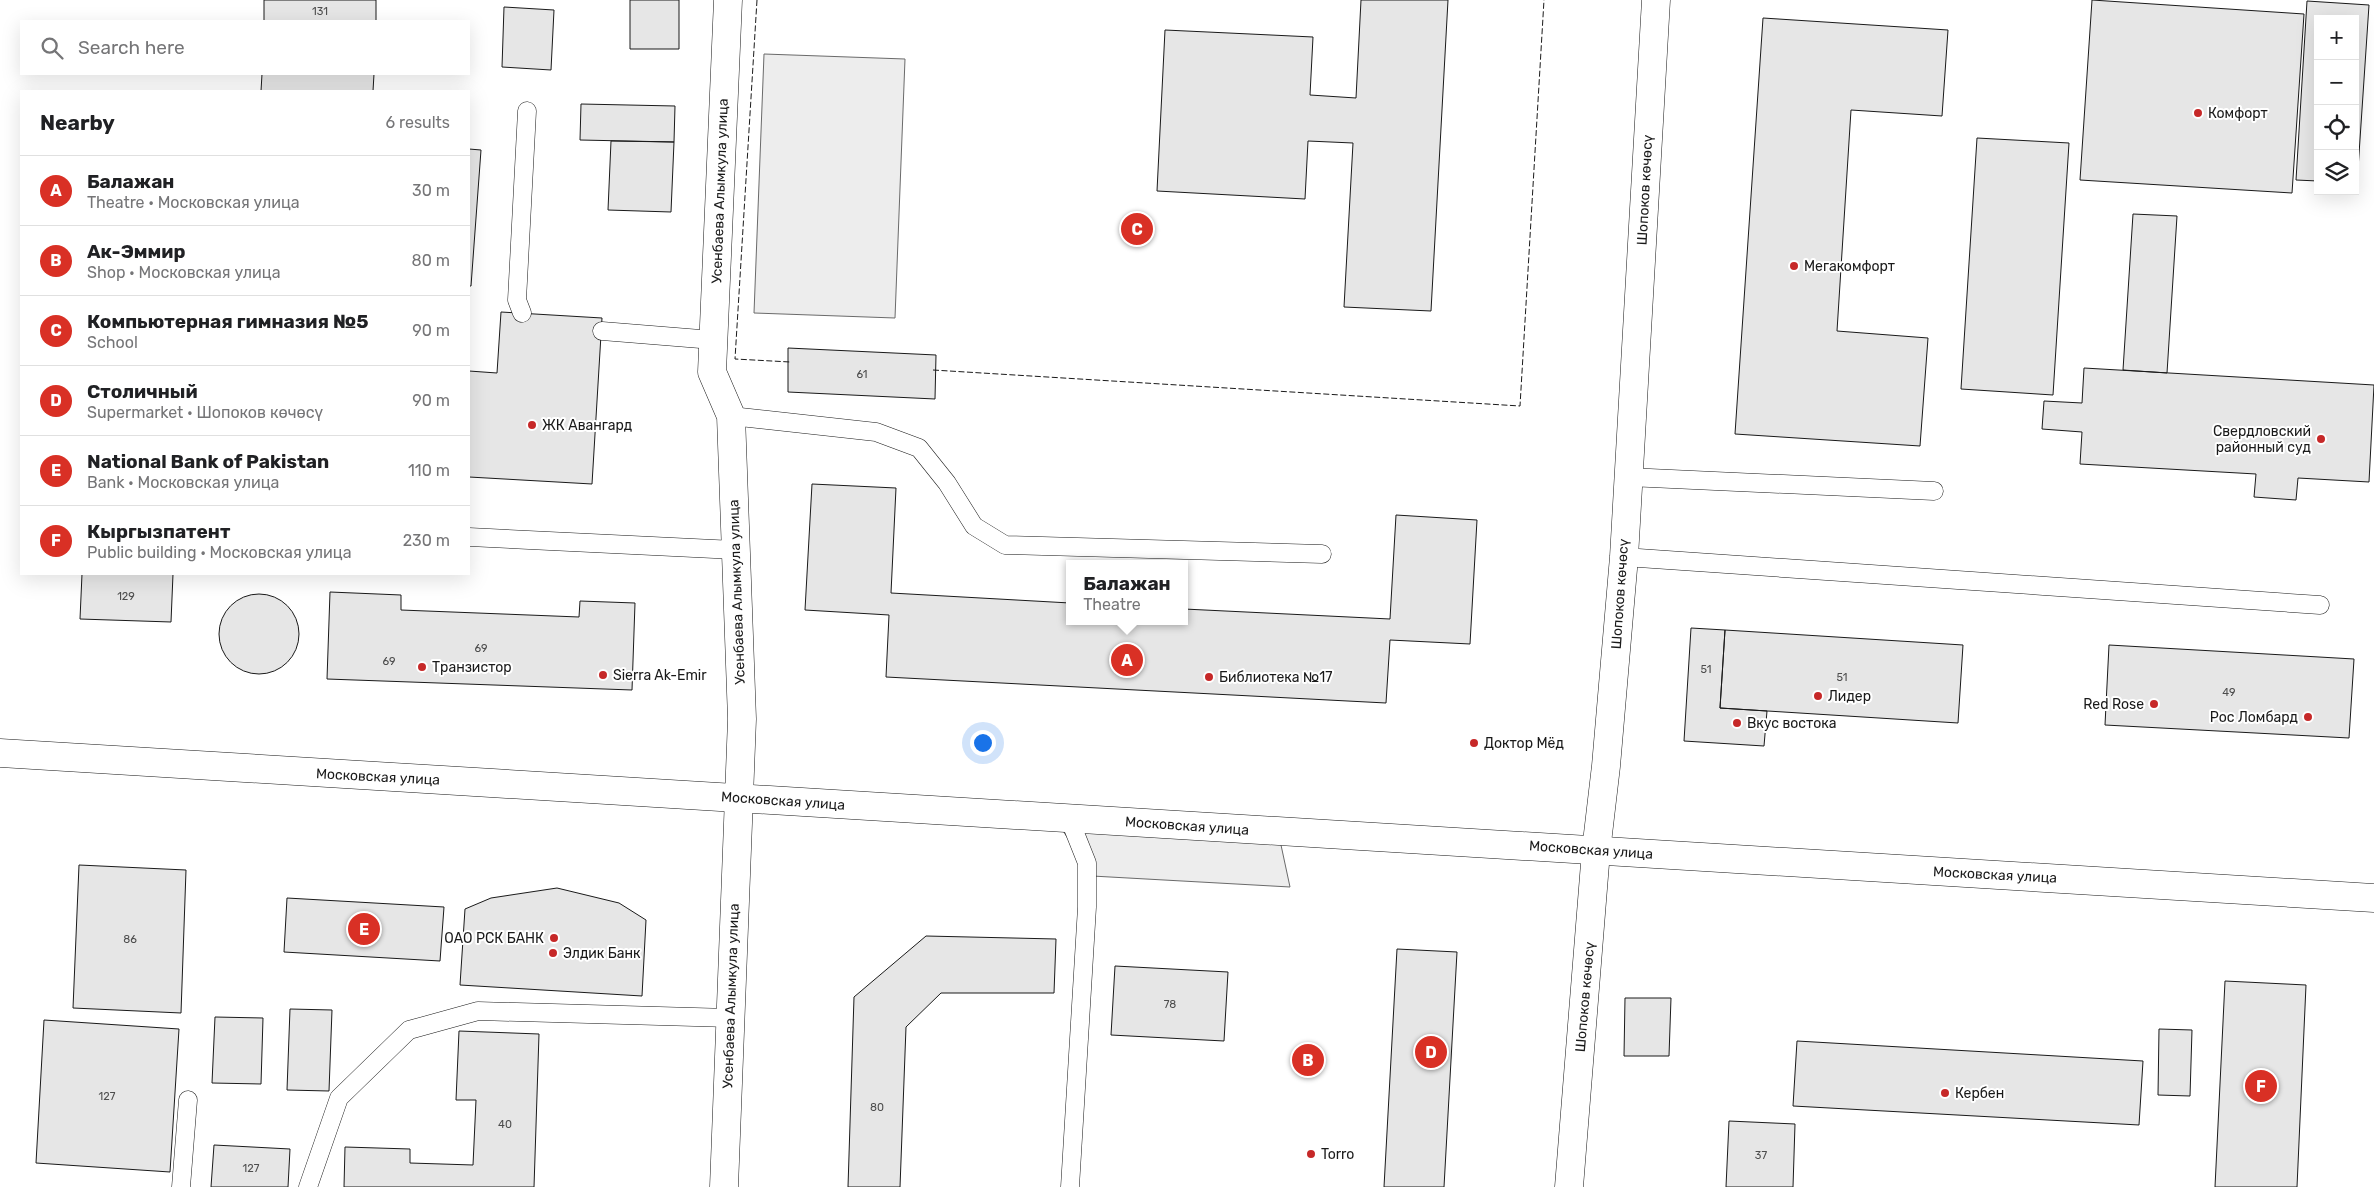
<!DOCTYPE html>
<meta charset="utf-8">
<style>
:root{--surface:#fff;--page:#f2f2f2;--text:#202124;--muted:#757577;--line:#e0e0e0;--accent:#d93025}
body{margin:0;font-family:Rubik,sans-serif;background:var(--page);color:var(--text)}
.controls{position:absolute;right:15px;top:15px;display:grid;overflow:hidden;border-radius:0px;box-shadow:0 5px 20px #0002}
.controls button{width:45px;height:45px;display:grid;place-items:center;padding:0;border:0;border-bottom:1px solid var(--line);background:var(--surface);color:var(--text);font:25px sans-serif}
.you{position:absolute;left:982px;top:742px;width:18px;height:18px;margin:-12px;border:4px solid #fff;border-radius:50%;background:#1a73e8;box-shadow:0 0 0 8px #1a73e833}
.badge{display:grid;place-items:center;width:32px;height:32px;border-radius:50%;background:var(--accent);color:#fff;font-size:16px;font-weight:700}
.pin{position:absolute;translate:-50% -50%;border:2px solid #fff;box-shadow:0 1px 5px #0006}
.popup{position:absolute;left:1066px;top:560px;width:122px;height:65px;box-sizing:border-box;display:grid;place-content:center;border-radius:0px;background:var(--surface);filter:drop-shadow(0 1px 4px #0005);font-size:16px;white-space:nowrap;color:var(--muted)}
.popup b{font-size:19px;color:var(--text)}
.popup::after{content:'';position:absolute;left:50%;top:100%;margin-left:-10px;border:10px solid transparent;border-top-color:var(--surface)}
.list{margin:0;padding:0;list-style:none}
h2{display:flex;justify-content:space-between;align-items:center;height:65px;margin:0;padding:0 20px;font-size:21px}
h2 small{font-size:16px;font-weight:400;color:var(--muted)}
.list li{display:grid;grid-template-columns:32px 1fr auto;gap:15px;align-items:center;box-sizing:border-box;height:70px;padding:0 20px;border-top:1px solid var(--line)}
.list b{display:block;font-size:19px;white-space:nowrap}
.list p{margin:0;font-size:16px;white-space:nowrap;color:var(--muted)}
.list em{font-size:16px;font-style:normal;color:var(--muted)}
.icon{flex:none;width:28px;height:28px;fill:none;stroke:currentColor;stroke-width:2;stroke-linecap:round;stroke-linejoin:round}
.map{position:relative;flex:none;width:2374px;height:1187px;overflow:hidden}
.search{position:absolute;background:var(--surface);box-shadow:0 5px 20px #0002;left:20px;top:20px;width:450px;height:55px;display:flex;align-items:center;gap:12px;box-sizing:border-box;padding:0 18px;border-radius:0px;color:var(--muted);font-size:19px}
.panel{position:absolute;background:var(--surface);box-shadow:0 5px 20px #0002;left:20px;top:90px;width:450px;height:485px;border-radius:0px}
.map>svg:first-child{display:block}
</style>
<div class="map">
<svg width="2374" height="1187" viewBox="0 0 2374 1187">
<rect width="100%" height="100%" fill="#fff"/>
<path fill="#ededed" stroke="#6a6a6a" d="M764 54 905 59 895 318 754 313Z
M1058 823 1278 831 1290 887 1092 876Z"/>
<path fill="#e6e6e6" stroke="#1a1a1a" d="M264 0H376V21H264Z
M630 0H679V49H630Z
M1361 0H1448L1431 311 1344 307 1353 143 1308 141 1305 199 1157 191 1165 30 1313 37 1310 95 1356 98Z
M2092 0 2304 14 2292 193 2080 180Z
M2307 1 2369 5 2357 184H2355V19H2318V181L2296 180Z
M504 7 554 10 551 70 502 67Z
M1763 18 1948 30 1942 116 1851 110 1837 331 1928 338 1920 446 1735 434Z
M262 74H374L373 91H261Z
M581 104 675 106 674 142 580 140Z
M1977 138 2069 143 2053 395 1961 389Z
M611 141 674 142 671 212 608 210Z
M469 149 481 150 471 286H469Z
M2133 214 2177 216 2167 373 2123 370Z
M501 312 602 318 592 484 469 477V371L497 373Z
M788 348 936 355 935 399 788 392Z
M2084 368 2374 385 2369 482 2298 478 2296 500 2254 497 2256 474 2080 464 2082 432 2042 429 2044 401 2082 403Z
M812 484 896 488 891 593 1070 603V621H1184V609L1390 619 1396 515 1477 520 1470 644 1390 640 1386 703 886 677 889 615 805 610Z
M82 574H173L171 622 80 619Z
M330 592 401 595V610L579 617 580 601 635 603 632 690 327 679Z
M219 634a40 40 0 1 1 80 0a40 40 0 1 1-80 0Z
M1691 628 1725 630 1720 708 1767 711 1764 746 1684 741Z
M1725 630 1963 645 1958 723 1720 708Z
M2109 645 2354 659 2349 738 2105 725Z
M79 865 186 870 181 1013 73 1008Z
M557 888 619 903 646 920 642 996 460 985 465 909 491 898Z
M287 898 444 907 440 961 284 952Z
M926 936 1056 939 1054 993H941L906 1027 900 1187H848L854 997Z
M1397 949 1457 952 1444 1187H1384Z
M1115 966 1228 972 1224 1041 1111 1035Z
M2225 981 2306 985 2297 1187H2215Z
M1625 998H1671L1669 1056H1624Z
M290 1009 332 1010 329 1091 287 1090Z
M215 1017 263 1018 261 1084 212 1083Z
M44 1020 179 1029 170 1172 36 1163Z
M2159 1029 2192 1030 2190 1096 2158 1095Z
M459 1031 539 1034 534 1187H344L345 1147 410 1149V1163L473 1165 476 1100H456Z
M1797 1041 2143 1061 2139 1125 1793 1106Z
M1729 1121 1795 1124 1793 1187H1726Z
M214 1145 290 1149 288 1187H211Z"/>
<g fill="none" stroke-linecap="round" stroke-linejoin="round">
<g stroke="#1a1a1a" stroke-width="19">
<path id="service" d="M522 313 517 300 527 111
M602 331 713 340
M731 416 876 432 919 448 947 483 974 526 1005 545 1322 554
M1628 477 1934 491
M469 537 735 550
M1624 557 2320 605
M1069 818 1087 863V907L1070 1187
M181 1187 188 1100
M308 1187 339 1098 409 1030 478 1011 730 1018"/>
</g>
<g stroke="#1a1a1a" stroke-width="29">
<path id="minor" d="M724 1187 742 719 731 416 712 372 728 0"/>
</g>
<g stroke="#1a1a1a" stroke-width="29">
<path id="tertiary" d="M1569 1187 1596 851 1606 766 1624 557 1656 0"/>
</g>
<g stroke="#1a1a1a" stroke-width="29">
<path id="secondary" d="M0 753 2374 898"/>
</g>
<use href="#service" stroke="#fff" stroke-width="18"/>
<use href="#minor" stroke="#fff" stroke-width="28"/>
<use href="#tertiary" stroke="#fff" stroke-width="28"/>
<use href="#secondary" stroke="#fff" stroke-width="28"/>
<path stroke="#1a1a1a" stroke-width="1" stroke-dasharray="6 2.5" stroke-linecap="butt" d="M757 0 735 359 790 362
M933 370 1520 406 1544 0"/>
</g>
<g fill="#c62828" stroke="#fff" stroke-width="2">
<circle cx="2198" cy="113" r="5"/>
<circle cx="1794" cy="266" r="5"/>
<circle cx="532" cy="425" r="5"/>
<circle cx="2321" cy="439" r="5"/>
<circle cx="422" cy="667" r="5"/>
<circle cx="603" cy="675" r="5"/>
<circle cx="1209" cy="677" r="5"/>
<circle cx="1818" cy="696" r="5"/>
<circle cx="2154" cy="704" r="5"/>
<circle cx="2308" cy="717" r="5"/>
<circle cx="1737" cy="723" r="5"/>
<circle cx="1474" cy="743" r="5"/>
<circle cx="554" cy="938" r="5"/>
<circle cx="553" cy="953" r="5"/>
<circle cx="1945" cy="1093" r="5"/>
<circle cx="1311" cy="1154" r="5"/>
</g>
<g text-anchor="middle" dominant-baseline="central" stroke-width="4" stroke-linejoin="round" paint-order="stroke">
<g font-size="11" fill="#4d4d4d">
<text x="320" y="11">131</text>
<text x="862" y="374">61</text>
<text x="126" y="596">129</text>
<text x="481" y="648">69</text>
<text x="389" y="661">69</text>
<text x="1706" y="669">51</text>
<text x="1842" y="677">51</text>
<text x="2229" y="692">49</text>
<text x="130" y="939">86</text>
<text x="1170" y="1004">78</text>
<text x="107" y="1096">127</text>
<text x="877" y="1107">80</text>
<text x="505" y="1124">40</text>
<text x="1761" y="1155">37</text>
<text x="251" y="1168">127</text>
</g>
<g font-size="14" fill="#1a1a1a" stroke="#fff" text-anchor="start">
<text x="2208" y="113">Комфорт</text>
<text x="1804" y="266">Мегакомфорт</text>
<text x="542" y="425">ЖК Авангард</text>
<text x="2311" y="431" text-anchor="end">Свердловский<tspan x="2311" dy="16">районный суд</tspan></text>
<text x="432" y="667">Транзистор</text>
<text x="613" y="675">Sierra Ak-Emir</text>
<text x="1219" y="677">Библиотека №17</text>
<text x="1828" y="696">Лидер</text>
<text x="2144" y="704" text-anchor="end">Red Rose</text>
<text x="2298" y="717" text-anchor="end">Рос Ломбард</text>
<text x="1747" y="723">Вкус востока</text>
<text x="1484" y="743">Доктор Мёд</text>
<text x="544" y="938" text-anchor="end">ОАО РСК БАНК</text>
<text x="563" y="953">Элдик Банк</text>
<text x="1955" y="1093">Кербен</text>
<text x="1321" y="1154">Torro</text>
</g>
<g font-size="14" fill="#1a1a1a" stroke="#fff">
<text transform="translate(1645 190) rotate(-87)">Шопоков көчөсү</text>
<text transform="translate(720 191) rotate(-88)">Усенбаева Алымкула улица</text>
<text transform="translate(737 592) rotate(-92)">Усенбаева Алымкула улица</text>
<text transform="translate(1620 594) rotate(-86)">Шопоков көчөсү</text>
<text transform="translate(378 777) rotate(3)">Московская улица</text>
<text transform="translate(783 801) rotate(4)">Московская улица</text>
<text transform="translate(1187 826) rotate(4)">Московская улица</text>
<text transform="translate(1591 850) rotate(4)">Московская улица</text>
<text transform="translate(1995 875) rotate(3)">Московская улица</text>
<text transform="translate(731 996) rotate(-88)">Усенбаева Алымкула улица</text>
<text transform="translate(1585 997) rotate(-85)">Шопоков көчөсү</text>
</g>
</g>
</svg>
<div class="controls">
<button>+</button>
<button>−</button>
<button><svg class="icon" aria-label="locate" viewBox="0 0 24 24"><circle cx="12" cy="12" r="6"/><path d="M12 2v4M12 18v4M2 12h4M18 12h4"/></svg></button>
<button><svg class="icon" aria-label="layers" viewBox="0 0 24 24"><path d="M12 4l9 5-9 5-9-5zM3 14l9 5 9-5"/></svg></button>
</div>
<div class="you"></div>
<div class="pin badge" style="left:1127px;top:660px">A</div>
<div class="popup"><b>Балажан</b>Theatre</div>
<div class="pin badge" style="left:1308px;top:1060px">B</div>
<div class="pin badge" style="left:1137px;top:229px">C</div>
<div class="pin badge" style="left:1431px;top:1052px">D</div>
<div class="pin badge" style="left:364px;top:929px">E</div>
<div class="pin badge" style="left:2261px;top:1086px">F</div>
<div class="search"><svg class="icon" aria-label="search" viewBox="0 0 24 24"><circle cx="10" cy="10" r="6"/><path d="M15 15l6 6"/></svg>Search here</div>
<section class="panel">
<h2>Nearby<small>6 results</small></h2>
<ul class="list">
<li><span class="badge">A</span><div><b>Балажан</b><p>Theatre · Московская улица</p></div><em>30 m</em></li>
<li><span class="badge">B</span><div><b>Ак-Эммир</b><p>Shop · Московская улица</p></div><em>80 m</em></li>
<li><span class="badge">C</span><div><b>Компьютерная гимназия №5</b><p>School</p></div><em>90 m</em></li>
<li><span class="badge">D</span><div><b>Столичный</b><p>Supermarket · Шопоков көчөсү</p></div><em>90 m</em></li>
<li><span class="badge">E</span><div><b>National Bank of Pakistan</b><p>Bank · Московская улица</p></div><em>110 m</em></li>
<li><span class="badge">F</span><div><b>Кыргызпатент</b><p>Public building · Московская улица</p></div><em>230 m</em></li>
</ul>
</section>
</div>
